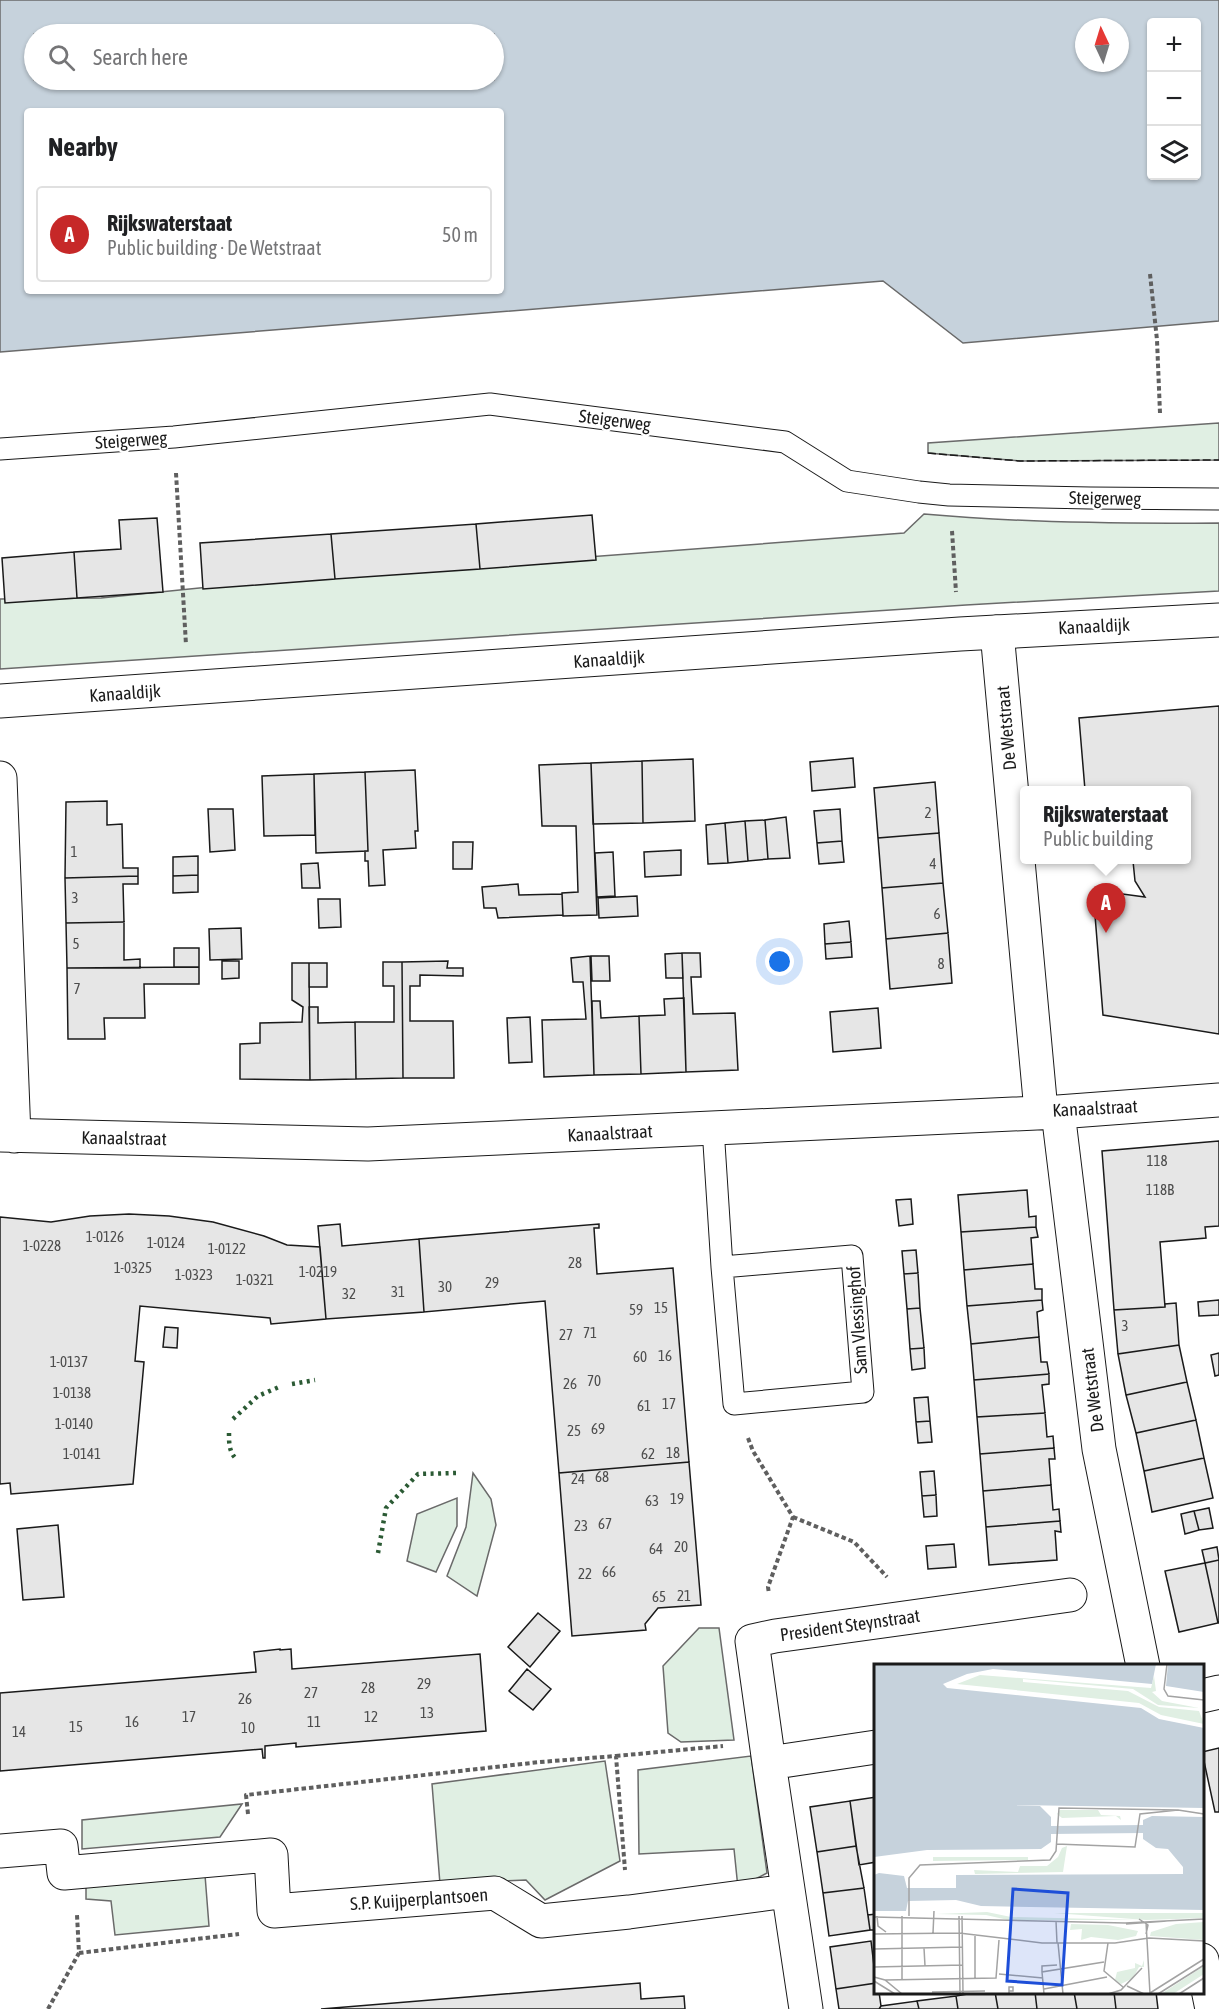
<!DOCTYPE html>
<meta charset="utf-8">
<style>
:root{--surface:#fff;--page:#f2f2f2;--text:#202124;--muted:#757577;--line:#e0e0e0;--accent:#c62828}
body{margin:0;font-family:"Asap Condensed",sans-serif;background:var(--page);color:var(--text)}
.controls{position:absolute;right:18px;top:18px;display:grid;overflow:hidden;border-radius:6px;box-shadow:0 2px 4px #0004}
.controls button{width:54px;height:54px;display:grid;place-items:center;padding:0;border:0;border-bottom:2px solid var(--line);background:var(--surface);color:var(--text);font:30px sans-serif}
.compass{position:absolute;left:1075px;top:18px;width:54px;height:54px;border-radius:50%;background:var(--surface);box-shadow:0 2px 4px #0004;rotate:356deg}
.you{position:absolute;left:780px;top:962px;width:21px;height:21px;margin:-15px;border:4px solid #fff;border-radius:50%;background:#1a73e8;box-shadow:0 0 0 9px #1a73e833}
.badge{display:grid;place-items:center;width:39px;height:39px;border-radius:50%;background:var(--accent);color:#fff;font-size:20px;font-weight:700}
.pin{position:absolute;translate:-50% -50px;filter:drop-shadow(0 2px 3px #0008)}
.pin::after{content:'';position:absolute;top:32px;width:21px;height:18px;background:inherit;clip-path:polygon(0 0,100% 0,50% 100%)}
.popup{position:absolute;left:1020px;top:786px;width:171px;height:78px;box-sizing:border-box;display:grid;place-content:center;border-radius:6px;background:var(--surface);filter:drop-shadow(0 2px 4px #0005);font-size:20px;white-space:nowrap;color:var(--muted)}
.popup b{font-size:22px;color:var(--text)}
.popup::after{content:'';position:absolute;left:50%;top:100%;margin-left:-12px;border:12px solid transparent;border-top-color:var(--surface)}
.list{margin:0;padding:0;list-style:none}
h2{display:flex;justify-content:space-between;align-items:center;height:78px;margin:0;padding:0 24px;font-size:26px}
h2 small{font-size:20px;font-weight:400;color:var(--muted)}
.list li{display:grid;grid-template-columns:39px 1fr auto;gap:18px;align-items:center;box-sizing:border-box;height:96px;margin:0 12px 12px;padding:0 12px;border:2px solid var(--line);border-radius:6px}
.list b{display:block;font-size:22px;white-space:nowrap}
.list p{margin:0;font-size:20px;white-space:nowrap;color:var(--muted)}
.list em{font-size:20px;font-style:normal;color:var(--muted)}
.icon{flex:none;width:33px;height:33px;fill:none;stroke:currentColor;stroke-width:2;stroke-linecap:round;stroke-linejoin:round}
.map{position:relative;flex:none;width:1219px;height:2009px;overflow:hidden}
.search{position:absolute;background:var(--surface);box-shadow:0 2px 4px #0004;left:24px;top:24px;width:480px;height:66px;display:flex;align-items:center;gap:15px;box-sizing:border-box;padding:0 21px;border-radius:33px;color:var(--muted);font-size:22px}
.panel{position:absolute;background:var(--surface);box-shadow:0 2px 4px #0004;left:24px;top:108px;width:480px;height:186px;border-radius:6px}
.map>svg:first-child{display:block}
</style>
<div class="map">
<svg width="1219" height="2009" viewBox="0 0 1219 2009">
<rect width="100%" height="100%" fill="#fff"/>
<path fill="#e0efe3" stroke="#6a6a6a" stroke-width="1.5" d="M1219 423V460L1020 461 928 453V443Z
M924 514C1023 523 1120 524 1219 523V591L966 605 0 669V599L101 598 259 582 904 533Z
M473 1473 491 1499 496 1525 477 1596 447 1576 466 1527Z
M457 1498V1526L436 1572 407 1561 417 1514Z
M699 1628H719L734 1740 681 1742 668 1733 663 1666Z
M751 1756 767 1873 738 1888 734 1849 639 1854 638 1770Z
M605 1761 620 1861 545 1900 526 1880 440 1884 432 1784Z
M242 1804 220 1837 82 1849V1820Z
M205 1875 209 1926 115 1935 111 1901 86 1899V1887Z"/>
<path fill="#c6d2dc" stroke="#6a6a6a" stroke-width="1.5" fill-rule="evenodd" d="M0 0H1219V321L963 343 883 281 0 352ZM1152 22H1196V176H1152ZM1084 27H1120V63H1084ZM34 34H494V80H34ZM27 111H501V291H27Z"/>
<path fill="#e6e6e6" stroke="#1a1a1a" stroke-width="1.5" d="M592 515 596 560 480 569 476 524Z
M157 518 163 592 77 598 74 552 121 549 119 520Z
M476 524 480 569 335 579 331 534Z
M331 534 335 579 203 589 200 543Z
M74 552 77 598 5 603 2 558Z
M1219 706V1034L1103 1015 1093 890 1145 897 1135 881 1133 861 1129 860H1187V790H1085L1079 718Z
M853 758 855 787 812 791 810 762Z
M693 759 695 821 643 823 642 761Z
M642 761 643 823 593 824 591 763Z
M591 763 597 915 563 916 562 893 578 892 576 826H542L539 765Z
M415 770 418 831H415L416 848 383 850 385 885 369 886 368 861H365V851H368L365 772Z
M365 772 368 851 316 853 314 774Z
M314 774 315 835 264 836 262 776Z
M935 782 939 833 878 838 874 788Z
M107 801V825L122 824 123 868H138V876L65 878 66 802Z
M208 809H233L235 850 210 852Z
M840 809 842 841 817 843 814 811Z
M786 817 790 858 768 859 765 820Z
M765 820 768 859 748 861 745 821Z
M745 821 748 861 728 863 725 823Z
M725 823 728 863 708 864 706 825Z
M939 833 943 883 882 888 878 838Z
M842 841 844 862 819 864 817 843Z
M453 842H473L472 869H453Z
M681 850V875L645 877 644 852Z
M613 852 615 896 597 897 595 853Z
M198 856V875L173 876V857Z
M318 863 320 888H302L301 864Z
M198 875V892L173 893V876Z
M138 876V884H123L124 922 66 923 65 878Z
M943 883 948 933 886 939 882 888Z
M518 884 519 895 562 894 563 915 498 918 496 908H484L482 887Z
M637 896 638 916 599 918 598 898Z
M318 899H340L341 927 319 928Z
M849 921 851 942 825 944 824 924Z
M124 922V960L140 959V968H67L66 923Z
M241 928 242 959 210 960 209 929Z
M948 933 952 983 890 989 886 939Z
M851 942 852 957 826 959 825 944Z
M174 948H199V967H174Z
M682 953H700L701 977H691L693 1014 735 1013 738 1070 686 1072Z
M682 953 683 978H666L665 954Z
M590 956 594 1075 544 1077 542 1020 586 1019 583 982H573L571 958Z
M591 956H609L610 981H592Z
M222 961H239V978L222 979Z
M448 961 447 968H463V976L420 975V986H410V1021H453L454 1078H403L402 962Z
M383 962H402L403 1078 356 1079 355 1022H394V986H383Z
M292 963H309L310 1080 240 1079V1044L260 1043V1023L302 1022 303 1007 292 1000Z
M309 963H327V987H309Z
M199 967V984H144L145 1018H104L105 1039H68L67 968Z
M684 998 686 1072 641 1074 639 1016 665 1015 664 999Z
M592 1001H600L601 1018 639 1016 641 1074 594 1075Z
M309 1007H318V1023L355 1022 356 1079 310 1080Z
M878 1008 881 1048 833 1052 830 1012Z
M530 1017 532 1062 509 1063 507 1018Z
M1219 1141V1226L1205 1227 1206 1238 1160 1242 1165 1307 1114 1310 1102 1151Z
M1027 1190 1029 1217 1036 1216V1227L961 1232 958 1195Z
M911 1199 913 1224 899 1226 896 1200Z
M129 1214 169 1216 213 1222 264 1236 287 1245 320 1247 326 1319 271 1324 270 1318 140 1306 135 1361 144 1362 133 1484 11 1494 10 1483 0 1484V1217L51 1222 90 1216Z
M340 1224 342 1246 419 1239 424 1312 326 1319 318 1226Z
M599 1224V1228H594L597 1274 673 1268 689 1462 559 1473 545 1301 424 1312 419 1239Z
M1036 1227 1038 1237 1031 1238 1033 1264 964 1270 961 1232Z
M916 1250 918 1273 904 1274 902 1251Z
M1033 1264 1035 1289H1042V1300L967 1306 964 1270Z
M918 1273 920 1308 907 1309 904 1274Z
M1042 1300 1043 1310 1037 1312 1039 1337 971 1344 967 1306Z
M1219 1300V1315L1199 1316 1198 1302Z
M1176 1303 1179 1345 1118 1354 1114 1310 1165 1307V1304Z
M920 1308 924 1348 910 1349 907 1309Z
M165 1327 178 1328 177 1348 163 1347Z
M1039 1337 1041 1362H1047L1049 1374 974 1380 971 1344Z
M1179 1345 1187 1382 1126 1395 1118 1354Z
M924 1348 925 1368 912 1370 910 1349Z
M1219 1353V1375L1215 1376 1211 1355Z
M1049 1374V1384L1042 1385 1045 1413 977 1417 974 1380Z
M1187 1382 1196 1420 1136 1433 1126 1395Z
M928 1397 930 1421 916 1422 914 1398Z
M1045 1413 1047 1437 1053 1436 1054 1448 980 1454 977 1417Z
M1196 1420 1204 1458 1144 1471 1136 1433Z
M930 1421 932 1442 918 1443 916 1422Z
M1054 1448 1055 1459H1049L1051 1485 983 1491 980 1454Z
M1204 1458 1213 1498 1152 1512 1144 1471Z
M689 1462 701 1605 658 1608 645 1624 646 1630 572 1636 559 1473Z
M934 1471 936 1495 922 1496 920 1472Z
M1051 1485 1053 1510 1059 1509 1060 1521 986 1527 983 1491Z
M936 1495 937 1516 924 1517 922 1496Z
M1209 1508 1213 1528 1199 1530 1194 1511Z
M1194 1511 1199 1530 1185 1534 1181 1514Z
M1060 1521 1061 1532 1055 1531 1057 1560 989 1565 986 1527Z
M58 1525 64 1597 23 1600 17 1529Z
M954 1544 956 1567 928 1569 926 1546Z
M1217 1547 1219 1560 1205 1563 1202 1550Z
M1219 1560V1623H1218L1205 1563Z
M1205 1563 1218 1623 1179 1632 1165 1571Z
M538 1613 560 1631 530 1667 508 1647Z
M280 1649V1650L291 1649 292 1669 480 1654 486 1731 296 1747V1743L265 1746V1758H263L262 1749 0 1771V1693L256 1672 254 1652Z
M527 1669 551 1689 533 1710 509 1691Z
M1219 1748V1812H1215L1202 1752Z
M876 1797V1862L859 1865 850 1801Z
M850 1801 856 1846 817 1852 810 1807Z
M856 1846 864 1888 823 1893 817 1852Z
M864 1888 870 1930 829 1936 823 1893Z
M876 1914V1930H870L868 1915Z
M871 1941 876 1983 836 1989 830 1947Z
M640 1983 641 1999 684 1996 685 2009H321Z
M876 1983V1992H879L881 2006 879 2009H839L836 1989Z
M979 1992H995L998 2009H958L956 1996Z
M995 1992H1035L1037 2009H998Z
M1035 1992H1074L1077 2009H1037Z
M1074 1992H1114L1116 2009H1077Z
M1114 1992H1156L1158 2009H1116Z
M956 1996 958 2009H919L917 2001Z
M917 2001 919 2009H879L881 2006Z"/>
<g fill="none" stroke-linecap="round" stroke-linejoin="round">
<g stroke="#1a1a1a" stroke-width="23">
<path id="service" d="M0 449 174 437 490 404 785 442 847 481 919 492 949 495 1090 498 1219 499
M713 1128 722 1267 734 1404 863 1392 852 1256 722 1267"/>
</g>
<g stroke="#1a1a1a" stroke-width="35">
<path id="minor" d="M997 632 1041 1111
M0 778 14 1136
M1058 1112 1099 1449 1143 1666
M0 1135 368 1144 1058 1112 1219 1100
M1202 1696 1219 1692
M769 1763 752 1641 775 1636 1070 1595
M0 1851 61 1846 64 1873 271 1855 274 1911 495 1893 541 1921 629 1912 787 1891
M1202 1960 1212 2009
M806 2009 769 1763 876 1747"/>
</g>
<g stroke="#1a1a1a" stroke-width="35">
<path id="tertiary" d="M0 701 960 634 1219 620"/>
</g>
<path stroke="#5f5f5f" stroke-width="4" stroke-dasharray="4.5 3" stroke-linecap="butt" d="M1150 274 1157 340 1160 413
M176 473 186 645
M952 531 956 592
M748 1438 753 1451 793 1517 768 1587 769 1594
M793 1517 854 1542 887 1577
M616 1756 723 1746
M248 1814 246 1795 540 1762 616 1756 625 1870
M79 1953 239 1934
M48 2009 79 1953 77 1915"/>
<use href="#service" stroke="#fff" stroke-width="21"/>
<use href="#minor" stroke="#fff" stroke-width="33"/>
<use href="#tertiary" stroke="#fff" stroke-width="33"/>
<path stroke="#2b5a34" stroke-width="4.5" stroke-dasharray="3 4.5" stroke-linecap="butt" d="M292 1384 315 1380
M233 1419 258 1396 279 1387
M229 1433C229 1444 229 1452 237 1460
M378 1553 386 1508 418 1474 456 1473"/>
<path stroke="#1a1a1a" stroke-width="1.5" stroke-dasharray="8 3" stroke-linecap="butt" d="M928 453 1020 461 1219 460"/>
</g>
<g text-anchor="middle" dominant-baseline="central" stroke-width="4.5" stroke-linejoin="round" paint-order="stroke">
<g font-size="15" fill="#4d4d4d">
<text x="928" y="812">2</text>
<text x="74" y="851">1</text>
<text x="933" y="863">4</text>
<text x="75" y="897">3</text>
<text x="937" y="913">6</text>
<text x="76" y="943">5</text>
<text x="941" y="963">8</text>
<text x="77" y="988">7</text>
<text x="1157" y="1160">118</text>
<text x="1160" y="1189">118B</text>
<text x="105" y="1236">1-0126</text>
<text x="166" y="1242">1-0124</text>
<text x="42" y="1245">1-0228</text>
<text x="227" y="1248">1-0122</text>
<text x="575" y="1262">28</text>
<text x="133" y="1267">1-0325</text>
<text x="318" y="1271">1-0219</text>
<text x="194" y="1274">1-0323</text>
<text x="255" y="1279">1-0321</text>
<text x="492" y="1282">29</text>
<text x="445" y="1286">30</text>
<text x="398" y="1291">31</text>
<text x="349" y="1293">32</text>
<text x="661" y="1307">15</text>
<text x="636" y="1309">59</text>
<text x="1125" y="1325">3</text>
<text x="590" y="1332">71</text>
<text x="566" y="1334">27</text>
<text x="665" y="1355">16</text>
<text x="640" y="1356">60</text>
<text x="69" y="1361">1-0137</text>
<text x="594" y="1380">70</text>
<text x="570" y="1383">26</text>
<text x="72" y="1392">1-0138</text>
<text x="669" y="1403">17</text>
<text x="644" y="1405">61</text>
<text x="74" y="1423">1-0140</text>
<text x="598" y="1428">69</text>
<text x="574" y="1430">25</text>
<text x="673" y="1452">18</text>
<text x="82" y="1453">1-0141</text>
<text x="648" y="1453">62</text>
<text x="602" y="1476">68</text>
<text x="578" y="1478">24</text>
<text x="677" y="1498">19</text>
<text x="652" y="1500">63</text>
<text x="605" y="1523">67</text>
<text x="581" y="1525">23</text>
<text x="681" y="1546">20</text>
<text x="656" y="1548">64</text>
<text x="609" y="1571">66</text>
<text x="585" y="1573">22</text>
<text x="684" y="1595">21</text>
<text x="659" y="1596">65</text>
<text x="424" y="1683">29</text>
<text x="368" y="1687">28</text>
<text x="311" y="1692">27</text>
<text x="245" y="1698">26</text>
<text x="427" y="1712">13</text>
<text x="189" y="1716">17</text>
<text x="371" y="1716">12</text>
<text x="132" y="1721">16</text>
<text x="314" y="1721">11</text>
<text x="76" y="1726">15</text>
<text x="248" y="1727">10</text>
<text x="19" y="1731">14</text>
</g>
<g font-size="18" fill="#1a1a1a" stroke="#fff">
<text transform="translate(615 420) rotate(7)">Steigerweg</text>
<text transform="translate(131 440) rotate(-4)">Steigerweg</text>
<text transform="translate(1105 498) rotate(1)">Steigerweg</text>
<text transform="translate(1094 626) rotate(-3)">Kanaaldijk</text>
<text transform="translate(609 659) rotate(-4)">Kanaaldijk</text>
<text transform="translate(125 693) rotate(-4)">Kanaaldijk</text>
<text transform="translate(1006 728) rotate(-95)">De Wetstraat</text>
<text transform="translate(1095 1108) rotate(-3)">Kanaalstraat</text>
<text transform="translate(610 1133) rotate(-3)">Kanaalstraat</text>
<text transform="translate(124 1138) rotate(1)">Kanaalstraat</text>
<text transform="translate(857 1320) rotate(-94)">Sam Vlessinghof</text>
<text transform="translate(1092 1390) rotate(-97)">De Wetstraat</text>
<text transform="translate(850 1625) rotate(-8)">President Steynstraat</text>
<text transform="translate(419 1899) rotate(-4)">S.P. Kuijperplantsoen</text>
</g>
</g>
<g transform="translate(874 1664)">
<rect width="330" height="330" fill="#fff"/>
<path d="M106 11 277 24 280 12 282 27 278 28 288 37 325 44 284 41 259 25 149 15V18L254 27 285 43 325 47 330 60 287 51 265 39 83 20ZM186 146H224L227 151 246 152 247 156 242 152 188 154 183 150ZM193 182 189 208 101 210 100 206 144 208 146 202H173L184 193 188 184ZM59 193H154V196L59 197ZM113 248 137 253 265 256H134L112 251 62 250ZM180 249H330V254L272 256ZM330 258V276L276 272 277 268 302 260ZM197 260 234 261 264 267 262 272 244 276 217 273 207 276 208 265 196 266ZM270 296V303H265L259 314 247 320 241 316 243 308 261 304V299L268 302ZM330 302V310L299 330H287Z" fill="#e0efe3"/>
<path d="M0 0H282L278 20 119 5 93 10 69 20 73 24 267 44 285 55 330 64V144L135 141 166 142 177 153V162L269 161V156L278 152 330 153V246L107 242 82 236 34 237 32 247H0V211L5 209 30 212 33 224H82V211L309 210V203L294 185 282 184 269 175V169L177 170V178L167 185 53 186 0 193ZM294 0H330V28L292 22Z" fill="#c6d2dc"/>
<path fill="none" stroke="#a3a3a3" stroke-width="1.5" d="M293 0 290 25 294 32 330 36M182 180 261 183 266 150 304 146M3 252 4 262 12 268M28 252V315M35 252V214L46 201 176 196 182 187 185 144 304 146 330 150M85 252 86 330M88 252 89 330M0 253 251 259 330 255M265 255 274 261 272 270M182 257 183 279M272 258 276 330M252 260 293 257M59 269 60 247M0 270 85 269 168 279H241L275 274 330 277M101 272V314M136 277 137 258M184 279 189 330M234 279 230 307 249 323M50 284 51 302M0 285 89 283M0 303 89 301M168 308V302L183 301M125 310 169 314M0 313 11 316 28 330M11 316 122 314 125 276M0 317 21 330M253 322 270 330M170 325 233 313M135 327H139V323H135V330M58 328 111 327M276 329 330 295M170 330 168 308 230 298M234 330 247 326 268 304M284 330 330 301M305 330 330 314"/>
<path fill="#1d4ed8" fill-opacity="0.15" stroke="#1d4ed8" stroke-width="3" d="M139 225 194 229 188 321 133 317Z"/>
<rect width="330" height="330" fill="none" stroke="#1a1a1a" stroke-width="3"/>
</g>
</svg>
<div class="controls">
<button>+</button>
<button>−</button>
<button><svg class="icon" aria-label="layers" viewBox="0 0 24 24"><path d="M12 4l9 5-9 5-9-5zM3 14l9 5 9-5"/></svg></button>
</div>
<svg class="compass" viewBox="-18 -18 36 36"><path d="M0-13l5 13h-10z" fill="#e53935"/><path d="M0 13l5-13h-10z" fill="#757577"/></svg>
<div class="you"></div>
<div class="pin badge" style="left:1106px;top:933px">A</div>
<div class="popup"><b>Rijkswaterstaat</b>Public building</div>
<div class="search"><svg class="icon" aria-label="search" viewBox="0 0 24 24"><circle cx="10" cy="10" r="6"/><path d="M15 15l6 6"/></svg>Search here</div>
<section class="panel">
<h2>Nearby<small></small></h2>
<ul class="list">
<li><span class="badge">A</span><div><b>Rijkswaterstaat</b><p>Public building · De Wetstraat</p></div><em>50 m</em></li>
</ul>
</section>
</div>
